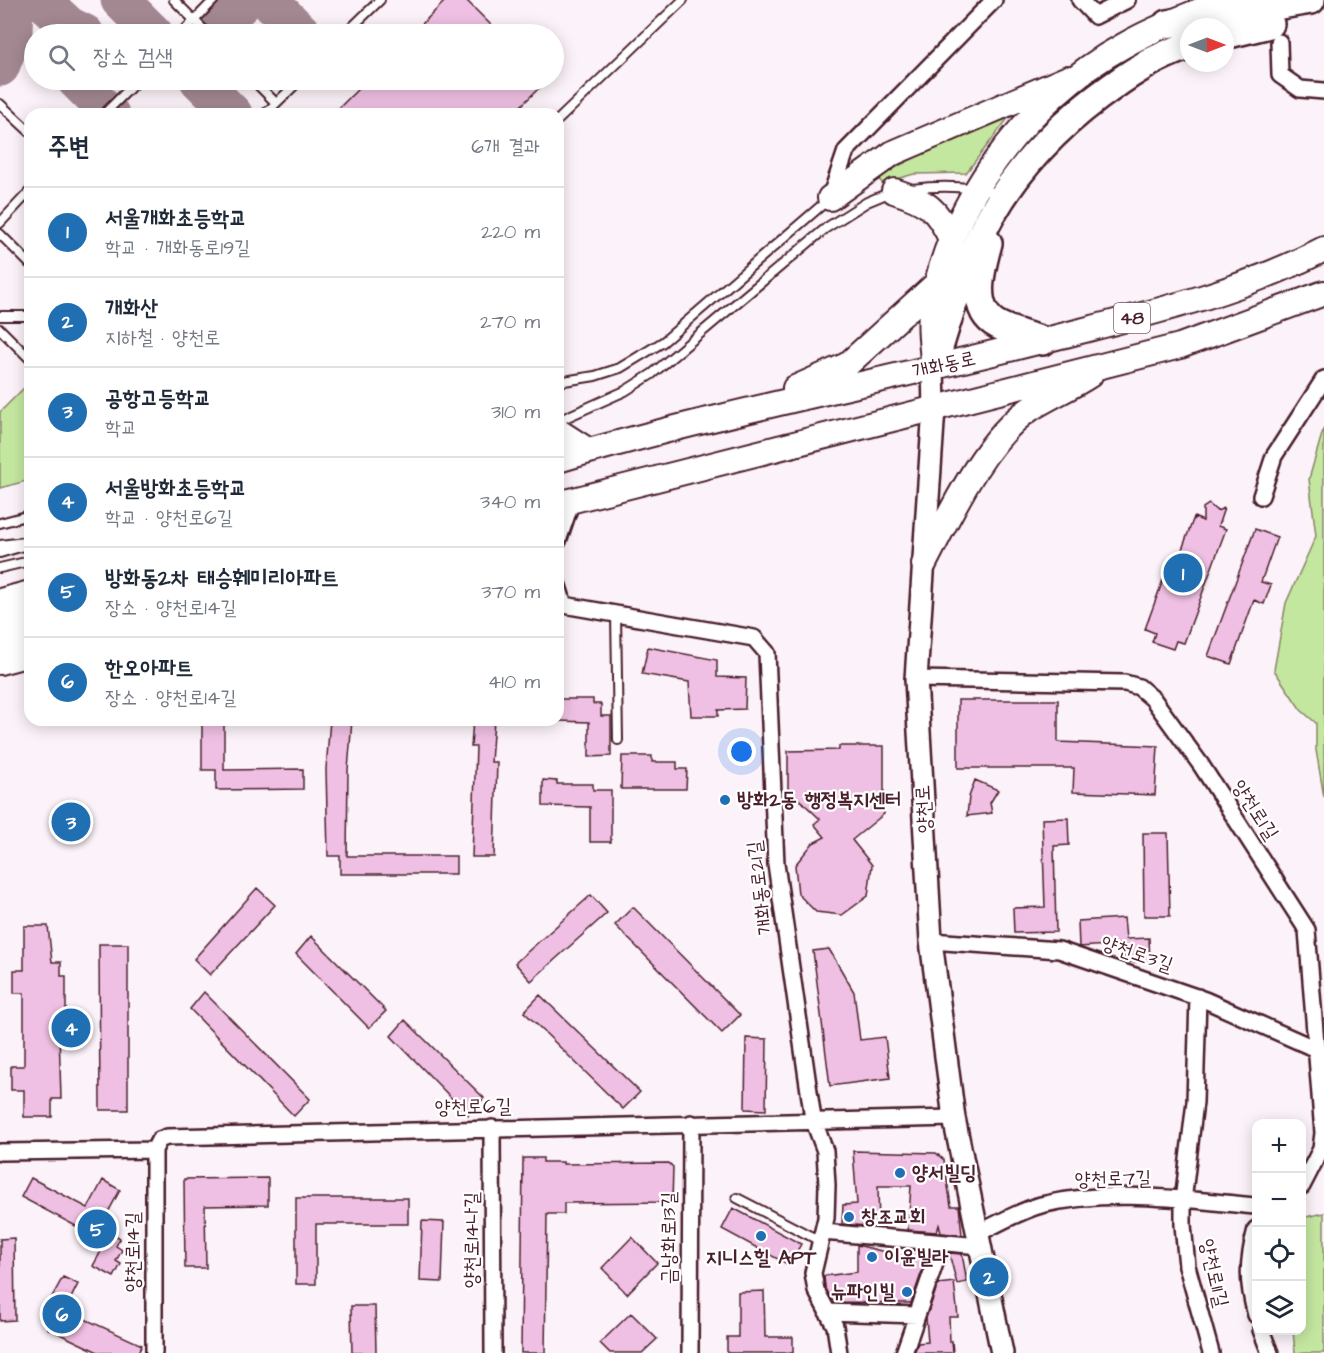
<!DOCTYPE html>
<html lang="ko">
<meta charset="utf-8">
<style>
:root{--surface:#fff;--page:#f6f6f7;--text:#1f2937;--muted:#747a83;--line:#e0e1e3;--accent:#1f6fb2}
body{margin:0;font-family:"Architects Daughter","Poor Story",sans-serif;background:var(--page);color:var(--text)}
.controls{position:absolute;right:18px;bottom:18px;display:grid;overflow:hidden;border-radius:12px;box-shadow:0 3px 15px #0003}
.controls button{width:54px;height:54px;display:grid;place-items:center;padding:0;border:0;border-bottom:2px solid var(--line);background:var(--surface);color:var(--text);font:30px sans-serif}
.compass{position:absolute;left:1180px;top:18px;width:54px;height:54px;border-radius:50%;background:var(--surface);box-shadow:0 3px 15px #0003;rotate:90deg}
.you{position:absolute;left:742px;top:752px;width:21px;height:21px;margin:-15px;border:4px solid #fff;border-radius:50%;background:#1a73e8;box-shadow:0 0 0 9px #1a73e833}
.badge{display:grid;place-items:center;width:39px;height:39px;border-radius:50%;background:var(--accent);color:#fff;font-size:20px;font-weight:700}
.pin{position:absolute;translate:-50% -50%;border:3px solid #fff;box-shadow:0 2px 6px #0006}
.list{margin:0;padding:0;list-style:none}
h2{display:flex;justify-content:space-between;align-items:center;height:78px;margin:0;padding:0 24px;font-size:26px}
h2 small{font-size:20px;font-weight:400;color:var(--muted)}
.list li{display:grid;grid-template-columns:39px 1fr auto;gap:18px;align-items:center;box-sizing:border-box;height:90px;padding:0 24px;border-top:2px solid var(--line)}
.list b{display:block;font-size:22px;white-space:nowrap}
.list p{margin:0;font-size:20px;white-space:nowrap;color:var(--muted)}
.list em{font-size:20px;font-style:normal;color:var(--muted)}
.icon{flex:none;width:33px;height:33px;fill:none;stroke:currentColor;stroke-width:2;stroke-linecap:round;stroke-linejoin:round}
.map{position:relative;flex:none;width:1324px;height:1353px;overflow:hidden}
.search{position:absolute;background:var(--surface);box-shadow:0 3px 15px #0003;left:24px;top:24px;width:540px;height:66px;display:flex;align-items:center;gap:15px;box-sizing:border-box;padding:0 21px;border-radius:33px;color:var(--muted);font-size:22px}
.panel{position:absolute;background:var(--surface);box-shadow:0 3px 15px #0003;left:24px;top:108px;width:540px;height:618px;border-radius:18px}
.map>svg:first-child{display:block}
</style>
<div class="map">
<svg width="1324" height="1353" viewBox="0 0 1324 1353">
<rect width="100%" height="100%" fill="#fcf2f9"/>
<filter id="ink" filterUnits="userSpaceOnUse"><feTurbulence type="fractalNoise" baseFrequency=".0167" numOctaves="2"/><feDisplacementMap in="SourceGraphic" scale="12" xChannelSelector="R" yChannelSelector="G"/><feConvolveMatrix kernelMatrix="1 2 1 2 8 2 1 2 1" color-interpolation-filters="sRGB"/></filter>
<g filter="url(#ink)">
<path fill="#c4e7a0" stroke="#878366" stroke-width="1.5" d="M1009 117 966 173 914 174 882 183 877 177 935 147Z
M27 385 30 389V480L0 488V412Z
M1324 427V797L1316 750V723L1301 710 1274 670 1286 603 1316 536 1309 479Z
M1324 1213V1353H1295L1293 1331 1302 1330V1220L1306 1217Z"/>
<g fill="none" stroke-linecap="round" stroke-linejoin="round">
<path stroke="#a38892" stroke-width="39" d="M41 0 69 26 85 34
M120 0 154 34
M268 0 303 34
M202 34 220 24 246 0
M0 67 13 34 14 0
M76 80 110 114
M199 80 233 114"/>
</g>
<path fill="#efc0e3" stroke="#4a1f2b" stroke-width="1.5" d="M446 0H466L500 34H412Z
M367 80H547L513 114H333Z
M1209 504 1217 511 1224 508 1218 526 1226 529 1184 643 1176 641 1173 649 1152 642 1155 633 1145 629 1170 561 1177 563 1194 517 1203 521V508Z
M1255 529 1277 537 1261 582 1271 585 1264 604 1254 600 1231 664 1208 656Z
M648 647 717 660V677L746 678 745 709 718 710V716H691L689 682 642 674Z
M558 699H593V704H601V716H611V756L589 757V722L558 721Z
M958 700H1058V742L1158 746 1155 795 1073 792 1074 768H958Z
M202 720H224V770L303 769V789L216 790V770H202Z
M330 720H352L348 770 347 856H456V874H340V856H328L326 769Z
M473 720H494L491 762H497L494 857H472L476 747H471Z
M839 746H884V814L852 840 872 865 868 896 842 915 816 912 798 894 795 865 813 843 825 837 814 824 820 819 788 789V751L839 750Z
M622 756H652V762H677V769H687L686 789H621Z
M543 780 557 781V784H593V790H611V842H590V807L543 806Z
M975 780 998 790 990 803 992 813 967 816 969 797Z
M1068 818 1069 845 1054 846 1056 932 1014 933 1013 908 1045 907 1042 819Z
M1143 833H1168L1170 916H1144Z
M257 888 275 905 210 975 194 959Z
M591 895 607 913 531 981 515 963Z
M633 907 740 1015 722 1033 615 925Z
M1124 918 1126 939 1149 938 1150 962H1125L1124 944 1079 947 1078 921Z
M24 926H48L52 962H61V976H66V1031H59L61 1099H52V1117H24V1090H11V1066H24V993H14V970H24Z
M311 936 386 1011 369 1028 296 954Z
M99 944H128V1110H100Z
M829 949 854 992 860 1040 885 1037 890 1078 830 1086 813 951Z
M204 992 310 1099 294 1116 190 1009Z
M540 995 640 1092 623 1109 524 1012Z
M405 1020 484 1098 468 1115 391 1036Z
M746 1038 767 1039 766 1110 745 1109Z
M853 1151 936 1153 944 1160 951 1206H959L962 1235 941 1233 939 1225 937 1232 908 1230 911 1186H878L879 1227 842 1224 843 1205 857 1204Z
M523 1158H543V1162H563V1164L669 1163 673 1167 672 1202 564 1203V1214H547L545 1353H521Z
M31 1178 88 1208 103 1180 120 1190 105 1218 117 1224 112 1233 120 1238 116 1246 122 1250 116 1261 121 1264 114 1277 93 1266 106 1242 21 1197Z
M268 1178V1205L205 1206 206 1268H185L184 1179Z
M296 1198H408V1224H316V1284H296Z
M733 1208 801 1244 789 1265 722 1229Z
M422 1221 444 1222 442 1282 420 1281Z
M632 1237 657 1263 627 1294 602 1268Z
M14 1238 15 1320 0 1321V1239Z
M857 1245 910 1258 911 1250 929 1251 911 1303 833 1302 825 1287 824 1276 857 1272Z
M949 1253 962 1254 967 1282 957 1284Z
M63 1277 78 1284 65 1310 142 1345 138 1353H100L47 1328 53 1307 48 1304Z
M954 1282 958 1317H949L950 1342 952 1341 953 1353H914L918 1343 928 1342 926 1318 938 1284Z
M764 1291 765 1337H793V1353H727V1337H738V1292Z
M351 1306H375L376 1353H352Z
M631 1313 657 1339 642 1353H610L600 1343Z"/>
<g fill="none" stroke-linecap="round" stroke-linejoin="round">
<g stroke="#4a1f2b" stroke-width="12">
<path id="lane" d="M174 0 208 34
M181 34 214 0
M345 34 380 0
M253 80 276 103
M0 104 30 132
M104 114 138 80
M265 114 300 80
M558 120 683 0
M912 189C942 185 971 186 1000 194
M0 223 30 191
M0 234 30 264
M0 316H30
M0 329 30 359
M558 382 595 376 620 368 663 342 829 199
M558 421 625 391 652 374 826 228 867 202 891 192
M0 523 30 515
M0 545 25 542
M0 553 30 544
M0 568 30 561
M616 614 618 740
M737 1198 820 1241"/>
</g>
<g stroke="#4a1f2b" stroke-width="20">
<path id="street" d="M1080 0 1095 16 1127 0
M1279 42 1280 75 1300 89 1324 91
M830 198 846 151 994 0
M1261 496 1274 456 1324 379
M558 541 572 500
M558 586 564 605
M558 604 754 638 767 653 776 864 813 1119 825 1151 827 1185 826 1218 813 1273 816 1290 835 1326 839 1353
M916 679 1125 683 1139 687 1153 699 1201 765 1307 930 1323 1133 1321 1149 1302 1186
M931 941 1059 950 1205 1000 1318 1050
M1198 997 1195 1102 1183 1201V1225L1187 1266 1211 1353
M492 1128 493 1353
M0 1152 154 1150
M1256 1229C1247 1263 1247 1282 1256 1315
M823 1232 980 1246
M978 1233C998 1224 1019 1211 1041 1205 1110 1188 1186 1200 1256 1206
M827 1312 917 1315
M1261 1330 1270 1353
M154 1353V1150L159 1140 167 1137 954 1118
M690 1353 691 1123
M904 1353 942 1243"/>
</g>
<g stroke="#4a1f2b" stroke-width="26">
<path id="secondary" d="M933 368 934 408 916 679 931 941 954 1118 1002 1353"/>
</g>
<g stroke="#4a1f2b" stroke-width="28">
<path id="primary" d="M894 191C927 202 936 207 951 239
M830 198 893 153 1068 78
M933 361C932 346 929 330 931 315 944 207 1028 98 1123 46 1156 27 1192 14 1227 0
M795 388 847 365 936 284
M558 431 589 451
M558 460C722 412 891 380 1057 337 1147 314 1241 292 1324 249
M558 504 1180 346 1324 293
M924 564C949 516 984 439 1030 409 1049 397 1070 388 1090 375
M0 601 30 593
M0 622 30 615
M0 644 30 636
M0 662 30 654"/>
</g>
<g stroke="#4a1f2b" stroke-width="32">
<path id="highway" d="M1167 24 1311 0
M1225 35 1270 24
M988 243C981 269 969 310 998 325 1011 332 1028 336 1043 341
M933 368C967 250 997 173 1098 97 1126 76 1155 56 1189 46"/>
</g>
<use href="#lane" stroke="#fff" stroke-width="8"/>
<use href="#street" stroke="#fff" stroke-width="15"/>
<use href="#secondary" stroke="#fff" stroke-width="21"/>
<use href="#primary" stroke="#fff" stroke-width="24"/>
<use href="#highway" stroke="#fff" stroke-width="27"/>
</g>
</g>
<g fill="#1f6fb2" stroke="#fff" stroke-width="2">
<circle cx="725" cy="800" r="6"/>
<circle cx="900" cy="1173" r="6"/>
<circle cx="849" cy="1217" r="6"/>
<circle cx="761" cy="1236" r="6"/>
<circle cx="872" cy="1257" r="6"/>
<circle cx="907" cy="1292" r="6"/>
</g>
<g text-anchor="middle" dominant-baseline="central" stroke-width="4.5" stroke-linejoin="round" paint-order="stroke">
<rect fill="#fff" stroke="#80626b" stroke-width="1.5" x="1114" y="303" width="36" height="30" rx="4.5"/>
<g font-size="18" font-weight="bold" fill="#4a1f2b">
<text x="1132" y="318">48</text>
</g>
<g font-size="20" fill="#4a1f2b" stroke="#fff">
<text transform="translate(944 365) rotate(-13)">개화동로</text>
<text transform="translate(924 809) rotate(-93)">양천로</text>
<text transform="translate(1255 810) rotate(57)">양천로1길</text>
<text transform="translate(760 888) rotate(-97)">개화동로21길</text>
<text transform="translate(1137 954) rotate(19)">양천로3길</text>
<text transform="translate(473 1107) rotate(-1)">양천로6길</text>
<text transform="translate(1113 1179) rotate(-1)">양천로7길</text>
<text transform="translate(669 1238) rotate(-90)">금낭화로13길</text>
<text transform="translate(472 1240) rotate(-90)">양천로14나길</text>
<text transform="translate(133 1252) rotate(-90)">양천로14길</text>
<text transform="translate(1214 1273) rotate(77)">양천로11길</text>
</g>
<g font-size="20" font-weight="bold" fill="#4a1f2b" stroke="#fff" text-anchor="start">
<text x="737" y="800">방화2동 행정복지센터</text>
<text x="912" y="1173">양서빌딩</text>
<text x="861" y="1217">창조교회</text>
<text x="884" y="1257">이윤빌라</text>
<text x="761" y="1258" text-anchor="middle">지니스힐 APT</text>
<text x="895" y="1292" text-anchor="end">뉴파인빌</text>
</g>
</g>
</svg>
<div class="controls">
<button>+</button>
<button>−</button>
<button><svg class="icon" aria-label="locate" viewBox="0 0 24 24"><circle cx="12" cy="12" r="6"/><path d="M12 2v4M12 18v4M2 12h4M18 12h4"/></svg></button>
<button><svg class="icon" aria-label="layers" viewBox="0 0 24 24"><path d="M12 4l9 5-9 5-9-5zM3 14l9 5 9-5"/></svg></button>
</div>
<svg class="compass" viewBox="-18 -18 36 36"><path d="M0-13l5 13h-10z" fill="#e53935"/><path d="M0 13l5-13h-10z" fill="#747a83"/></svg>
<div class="you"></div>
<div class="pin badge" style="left:1183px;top:573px">1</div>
<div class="pin badge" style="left:989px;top:1277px">2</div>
<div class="pin badge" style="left:71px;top:822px">3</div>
<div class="pin badge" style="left:71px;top:1028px">4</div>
<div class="pin badge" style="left:97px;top:1229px">5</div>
<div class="pin badge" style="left:62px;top:1314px">6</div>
<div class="search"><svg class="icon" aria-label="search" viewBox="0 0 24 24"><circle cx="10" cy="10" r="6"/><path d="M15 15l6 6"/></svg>장소 검색</div>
<section class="panel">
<h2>주변<small>6개 결과</small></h2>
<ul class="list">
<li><span class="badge">1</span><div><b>서울개화초등학교</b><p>학교 · 개화동로19길</p></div><em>220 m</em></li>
<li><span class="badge">2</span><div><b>개화산</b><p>지하철 · 양천로</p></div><em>270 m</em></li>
<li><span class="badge">3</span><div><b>공항고등학교</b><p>학교</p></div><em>310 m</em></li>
<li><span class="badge">4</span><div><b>서울방화초등학교</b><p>학교 · 양천로6길</p></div><em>340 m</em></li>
<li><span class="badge">5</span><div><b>방화동2차 태승훼미리아파트</b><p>장소 · 양천로14길</p></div><em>370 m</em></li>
<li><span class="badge">6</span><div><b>한오아파트</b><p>장소 · 양천로14길</p></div><em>410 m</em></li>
</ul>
</section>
</div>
